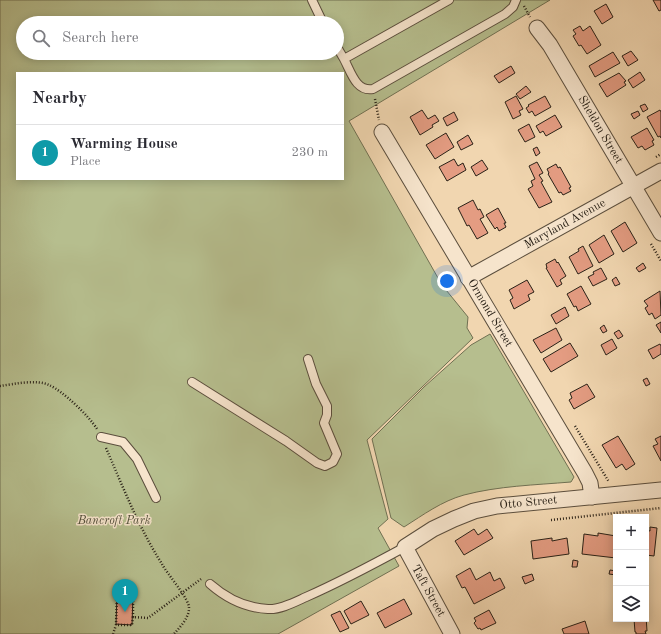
<!DOCTYPE html>
<meta charset="utf-8">
<style>
:root{--surface:#fff;--page:#f2f2f3;--text:#2b2b33;--muted:#7c7c81;--line:#e1e1e2;--accent:#111827}
body{margin:0;font-family:"Old Standard TT",serif;background:var(--page);color:var(--text)}
.controls{position:absolute;right:12px;bottom:12px;display:grid;overflow:hidden;border-radius:0px;box-shadow:0 2px 10px #0003}
.controls button{width:36px;height:36px;display:grid;place-items:center;padding:0;border:0;border-bottom:1px solid var(--line);background:var(--surface);color:var(--text);font:20px sans-serif}
.you{position:absolute;left:447px;top:281px;width:14px;height:14px;margin:-10px;border:3px solid #fff;border-radius:50%;background:#1a73e8;box-shadow:0 0 0 6px #1a73e833}
.badge{display:grid;place-items:center;width:26px;height:26px;border-radius:50%;background:var(--accent);color:#fff;font-size:13px;font-weight:700}
.pin{position:absolute;translate:-50% -33px;filter:drop-shadow(0 1px 2px #0008)}
.pin::after{content:'';position:absolute;top:21px;width:14px;height:12px;background:inherit;clip-path:polygon(0 0,100% 0,50% 100%)}
.list{margin:0;padding:0;list-style:none}
h2{display:flex;justify-content:space-between;align-items:center;height:52px;margin:0;padding:0 16px;font-size:17px}
h2 small{font-size:13px;font-weight:400;color:var(--muted)}
.list li{display:grid;grid-template-columns:26px 1fr auto;gap:12px;align-items:center;box-sizing:border-box;height:56px;padding:0 16px;border-top:1px solid var(--line)}
.list b{display:block;font-size:15px;white-space:nowrap}
.list p{margin:0;font-size:13px;white-space:nowrap;color:var(--muted)}
.list em{font-size:13px;font-style:normal;color:var(--muted)}
.icon{flex:none;width:22px;height:22px;fill:none;stroke:currentColor;stroke-width:2;stroke-linecap:round;stroke-linejoin:round}
.map{position:relative;flex:none;width:661px;height:634px;overflow:hidden}
.search{position:absolute;background:var(--surface);box-shadow:0 2px 10px #0003;left:16px;top:16px;width:328px;height:44px;display:flex;align-items:center;gap:10px;box-sizing:border-box;padding:0 14px;border-radius:22px;color:var(--muted);font-size:15px}
.panel{position:absolute;background:var(--surface);box-shadow:0 2px 10px #0003;left:16px;top:72px;width:328px;height:108px;border-radius:0px}
.map>svg:first-child{display:block}
</style>
<div class="map">
<svg width="661" height="634" viewBox="0 0 661 634">
<rect width="100%" height="100%" fill="#f1d6b0"/>
<filter id="stains"><feTurbulence type="fractalNoise" baseFrequency=".005" numOctaves="4"/><feColorMatrix values="0 0 0 0 .2 0 0 0 0 .09 0 0 0 0 .02 0 0 0 .5 -.17"/></filter>
<radialGradient id="worn" r=".72"><stop offset=".6" stop-color="#630" stop-opacity="0"/><stop offset="1" stop-color="#630" stop-opacity=".3"/></radialGradient>
<path fill="#b6be8e" stroke="#707052" fill-rule="evenodd" d="M0 0H550L349 121 442 285 468 317 467 328 473 338 367 440 388 519 378 528 399 566 278 634H0ZM23 23H337V53H23ZM17 73H343V179H17Z
M490 334 574 477 571 482C535 485 498 486 464 495 442 501 423 515 404 527L391 518 372 439 424 387 471 345Z"/>
<path fill="#e49c82" stroke="#292117" d="M653 0H661V10L659 11Z
M606 4 613 17 602 24 594 11Z
M580 26 583 31 590 26 601 45 587 54 581 45 579 46 573 36 576 34 573 30Z
M631 51 638 60 628 66 622 56Z
M613 52 620 63 595 77 589 66Z
M511 66 515 73 499 83 494 76Z
M640 72 645 80 633 88 628 80Z
M619 73 626 81 624 82 626 85 607 97 599 84Z
M526 86 531 92 520 99 516 94Z
M516 96 523 109 519 111 521 115 513 119 505 102Z
M545 96 551 107 535 116 532 111 529 113 526 108 529 106 528 105Z
M645 104 648 109 643 112 640 106Z
M422 110 428 119 435 115 439 121 432 125 433 127 420 135 410 117Z
M660 110 661 112V138L660 136 658 137 647 117Z
M638 111 640 115 634 119 631 114Z
M454 112 458 120 447 126 443 118Z
M555 115 562 127 546 136 543 131 540 133 536 126Z
M529 124 535 137 525 142 518 130Z
M647 128 654 140 652 141 654 145 645 150 642 146 638 148 631 137Z
M446 133 454 147 435 159 426 145Z
M468 135 473 144 461 150 457 142Z
M537 147 540 153 536 156 533 149Z
M454 159 458 166 463 163 466 170 447 181 439 167Z
M482 160 488 169 476 176 471 167Z
M537 162 543 173 539 175 543 181 541 182 552 202 539 208 528 189 533 186 531 181 535 179 529 166Z
M556 164 558 168 560 167 571 187 569 188 571 191 563 195 561 192 559 193 548 174 549 173 547 169Z
M473 200 478 210 480 209 484 217 480 219 488 233 477 239 469 225 467 226 458 208Z
M498 208 506 223H504L506 227 499 231 497 227 495 229 486 215Z
M625 222 637 243 623 252 611 231Z
M604 235 614 254 599 263 589 245Z
M583 246 593 266 578 274 569 257 579 251 578 249Z
M555 259 557 263 558 262 566 276 560 280 562 284 557 287 546 268H547L546 264Z
M643 263 646 268 639 272 636 268Z
M601 268 607 279 593 286 588 277 594 274 593 272Z
M616 277 620 284 615 286 612 280Z
M527 280 534 292 528 295 530 300 514 309 510 300 513 298 509 290Z
M581 286 591 304 578 311 576 306 574 307 567 294Z
M660 291 661 315 655 319 652 313 649 315 645 308 648 306 644 301Z
M565 307 569 316 556 324 551 315Z
M661 322V333L656 325Z
M604 325 607 331 603 333 600 328Z
M556 328 562 340 541 353 533 340Z
M619 330 623 336 618 339 614 333Z
M612 339 617 348 606 355 601 345Z
M570 343 578 356 551 372 543 359Z
M660 344 661 346V354L653 359 648 350Z
M647 378 650 384 646 386 643 380Z
M587 384 595 397 574 409 569 400 572 398 570 393Z
M618 436 635 464 626 470 622 464 616 468 602 445Z
M661 436V461L653 446 658 444 655 439Z
M650 527 657 528 654 556 646 555V530L650 531Z
M474 529 478 535 487 529 493 538 464 555 455 541Z
M598 533 616 536V558L582 554 584 534 598 536Z
M552 538V541L567 538 569 554 533 559 531 541Z
M573 560 578 561 577 567H572Z
M470 568 476 580 490 572 494 581 500 578 505 588 474 604 465 587 462 588 456 576Z
M610 570 616 571V575L609 574Z
M532 574 534 580 525 584 522 577Z
M117 594H133L132 625 116 624Z
M404 599 412 614 385 628 377 613Z
M361 601 369 615 351 624 344 611Z
M489 610 496 623 481 630 480 628 478 629 474 623 476 621 474 618Z
M340 611 349 628 340 632 331 615Z
M646 616 647 631H645L646 634H636V632H635L634 619H646Z
M585 621 589 634H564L562 629Z"/>
<g fill="none" stroke-linecap="round" stroke-linejoin="round">
<g stroke="#5b4e3d" stroke-width="10">
<path id="service" d="M312 0 323 23
M337 47 344 59 449 0
M344 59C351 72 356 92 373 89L505 14 513 7 516 0
M192 382 286 441 317 463 325 466 333 462 337 454 324 423 327 415V406L316 384 308 359
M101 437 123 442 137 459 156 498
M210 584C226 598 246 608 268 609 280 610 295 602 306 597 340 582 372 565 405 547"/>
</g>
<g stroke="#5b4e3d" stroke-width="17">
<g id="minor">
<path id="s1" d="M537 28 550 45 661 233"/>
<path id="s2" d="M382 132 585 473 590 483 592 497"/>
<path id="s3" d="M468 278 661 171"/>
<path id="s4" d="M452 634 405 547 433 529 454 519 474 511 497 506 661 490"/>
</g>
</g>
<path stroke="#292117" stroke-width="2.5" stroke-dasharray="1 2" stroke-linecap="butt" d="M524 6 530 17
M375 99 379 120
M656 157 661 154
M651 244 661 261
M0 386C14 384 37 379 49 385 63 391 89 416 97 429
M575 426 609 482
M106 448C123 487 139 528 162 564 167 574 189 598 189 608 189 618 180 627 174 634
M551 520 661 508
M117 594 116 625H132L133 617
M133 601V617L148 618 201 579
M113 634 116 625"/>
<use href="#service" stroke="#f6e4cc" stroke-width="8"/>
<use href="#minor" stroke="#f6e4cc" stroke-width="15"/>
</g>
<g text-anchor="middle" dominant-baseline="central" stroke-width="3" stroke-linejoin="round" paint-order="stroke">
<g font-size="12" fill="#292117" stroke="#f6e4cc">
<text stroke="none"><textPath href="#s1" startOffset="120">Sheldon Street</textPath></text>
<text stroke="none"><textPath href="#s3" startOffset="111">Maryland Avenue</textPath></text>
<text stroke="none"><textPath href="#s2" startOffset="211">Ormond Street</textPath></text>
<text stroke="none"><textPath href="#s4" startOffset="232">Otto Street</textPath></text>
<text transform="translate(428 591) rotate(61)">Taft Street</text>
</g>
<g font-size="12" font-style="italic" fill="#53503b" stroke="#f6e4cc">
<text x="114" y="521">Bancroft Park</text>
</g>
</g>
<rect width="100%" height="100%" filter="url(#stains)"/>
<rect width="100%" height="100%" fill="url(#worn)"/>
</svg>
<div class="controls">
<button>+</button>
<button>−</button>
<button><svg class="icon" aria-label="layers" viewBox="0 0 24 24"><path d="M12 4l9 5-9 5-9-5zM3 14l9 5 9-5"/></svg></button>
</div>
<div class="you"></div>
<div class="pin badge" style="left:125px;top:612px;background:#0f9aa8">1</div>
<div class="search"><svg class="icon" aria-label="search" viewBox="0 0 24 24"><circle cx="10" cy="10" r="6"/><path d="M15 15l6 6"/></svg>Search here</div>
<section class="panel">
<h2>Nearby<small></small></h2>
<ul class="list">
<li><span class="badge" style="background:#0f9aa8">1</span><div><b>Warming House</b><p>Place</p></div><em>230 m</em></li>
</ul>
</section>
</div>
